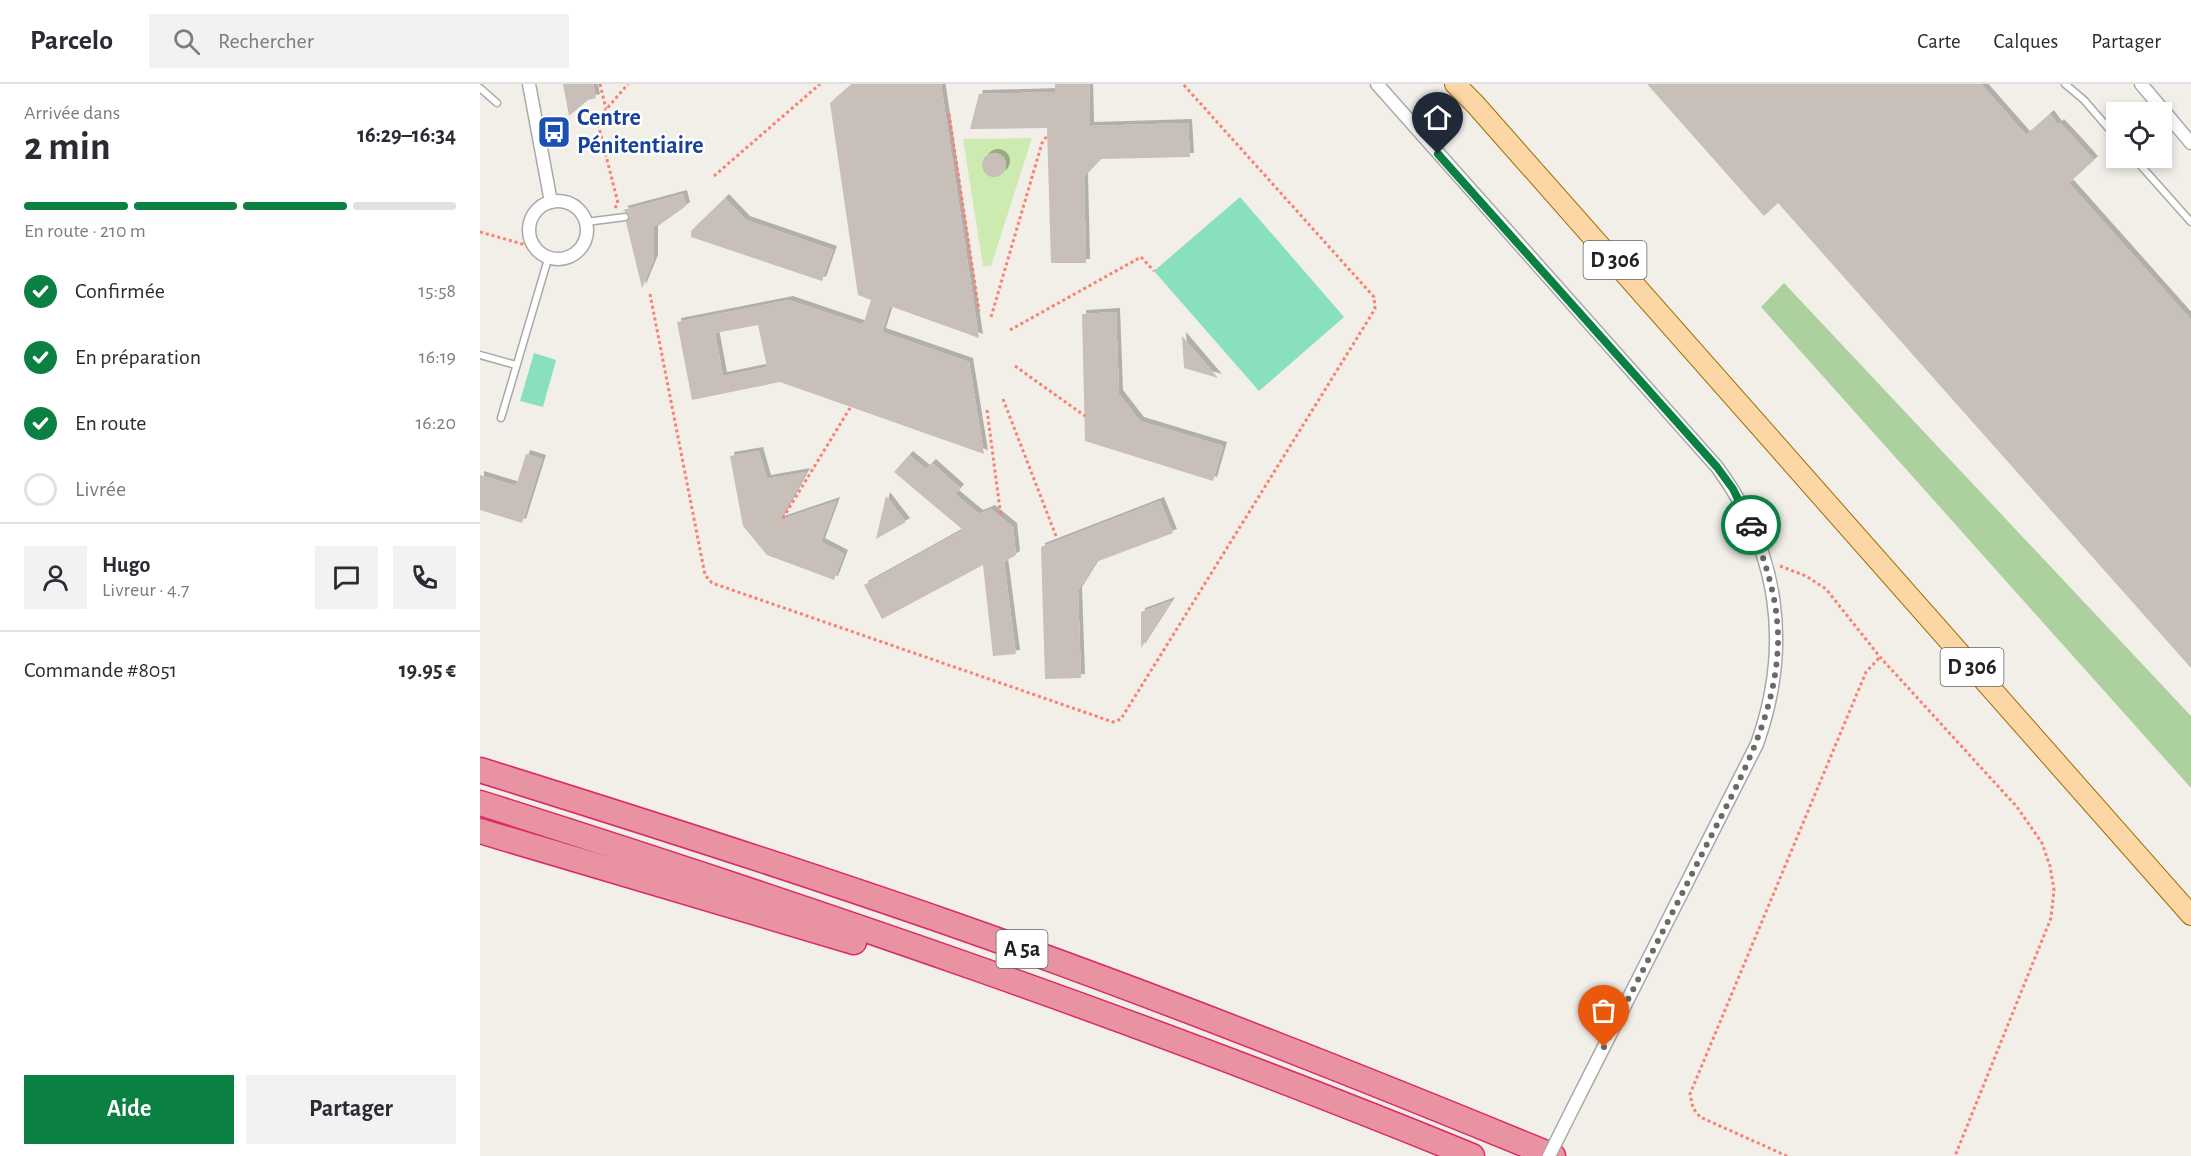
<!DOCTYPE html>
<html lang="fr">
<meta charset="utf-8">
<style>
body{margin:0;font-family:"Alegreya Sans",sans-serif;background:#f2f2f3;color:#2b2b33;height:100vh;display:flex;flex-direction:column;font-size:22px;white-space:nowrap}
*{box-sizing:border-box;margin:0}
p{font-size:20px;color:#7c7c81}
.icon{flex:none;width:33px;height:33px;fill:none;stroke:currentColor;stroke-width:2;stroke-linecap:round;stroke-linejoin:round}
.map{position:relative;flex:1;overflow:hidden}
.drawer{display:flex;flex-direction:column;background:#fff;width:480px}
.drawer>*{flex:none}
.buttons{position:absolute;left:1626px;top:18px;display:grid;gap:12px}
.buttons a{display:grid;place-items:center;width:66px;height:66px;border-radius:0px;background:#fff;box-shadow:0 3px 9px #0003;font-size:30px}
.pin{position:absolute;display:grid;place-items:center;width:51px;height:51px;color:#fff;margin:-62px -26px;border-radius:50% 50% 50% 0;rotate:-45deg;box-shadow:0 0 6px #0007}
.pin .icon{rotate:45deg}
.courier{position:absolute;display:grid;place-items:center;width:60px;height:60px;margin:-30px;border:4px solid #0b8043;border-radius:50%;background:#fff;color:#222;box-shadow:0 2px 8px #0007}
.headline em{font-style:normal;font-weight:700}
.headline div{display:flex;flex-direction:column-reverse}
.headline{display:flex;align-items:center;justify-content:space-between;height:102px;padding:0 24px}
h1{font-size:39px;font-weight:700;line-height:45px}
.bar{display:grid;grid-template-columns:repeat(4,1fr);gap:9px 6px;align-content:center;height:72px;padding:0 24px}
.bar i{height:8px;border-radius:4px;background:#e1e1e2}
.bar .current{background:#0b8043}
.bar p{grid-column:span 4}
.line{display:flex;align-items:center;gap:15px;padding:0 24px;border-top:2px solid #e1e1e2}
.line div{flex:1}
.round{display:grid;place-items:center;flex:none;width:63px;height:63px;border-radius:0px;background:#f2f2f3}
ol{padding:0 24px;list-style:none}
li{display:flex;align-items:center;gap:18px;height:66px}
li p{margin-inline-start:auto}
li .icon{padding:6px;border-radius:50%;background:#0b8043;color:#fff;stroke-width:4}
li:last-child{color:#7c7c81}
li i{width:33px;height:33px;border:3px solid #e1e1e2;border-radius:50%}
.cta{display:flex;gap:12px;margin-top:auto;padding:12px 24px}
.cta a{flex:1;height:69px;border-radius:0px;background:#0b8043;color:#fff;font-size:24px;font-weight:700;line-height:69px;text-align:center}
.cta a+a{background:#f2f2f3;color:#2b2b33}
header{display:flex;align-items:center;gap:36px;box-sizing:border-box;height:84px;padding:0 30px;background:#fff;border-bottom:2px solid #e1e1e2}
header strong{font-size:28px}
nav{display:flex;gap:33px;margin-inline-start:auto;font-size:21px}
.search{width:420px;height:54px;background:#f2f2f3;display:flex;align-items:center;gap:15px;box-sizing:border-box;padding:0 21px;border-radius:0px;color:#7c7c81;font-size:22px}
main{display:flex;flex:1;min-height:0}
.map>svg:first-child{display:block}
.grass{fill:#cdebb0}
.forest{fill:#add19e}
.pitch{fill:#88e0be}
.building{fill:#c7bfb8;fill-rule:evenodd;filter:url(#shadow)}
.lines{fill:none;stroke-linecap:round;stroke-linejoin:round}
.lane-casing{stroke:#a9a9a9;stroke-width:9}
.street-casing{stroke:#a9a9a9;stroke-width:15}
.primary-casing{stroke:#a06b00;stroke-width:22}
.highway-casing{stroke:#dc2a67;stroke-width:27}
.path{stroke:#fa8072;stroke-width:3;stroke-dasharray:3 3;stroke-linecap:butt}
.lane{stroke:#fff;stroke-width:6}
.street{stroke:#fff;stroke-width:12}
.primary{stroke:#fcd6a4;stroke-width:20}
.highway{stroke:#e892a2;stroke-width:24}
.street-bridge-casing{stroke:#a9a9a9;stroke-width:15;stroke-linecap:butt}
.street-bridge{stroke:#fff;stroke-width:12}
.done{stroke:#6b6a68;stroke-width:6;stroke-dasharray:0 10.8}
.route{stroke:#0b8043;stroke-width:8}
.labels{text-anchor:middle;dominant-baseline:central;stroke-width:5;stroke-linejoin:round;paint-order:stroke}
.shield{fill:#fff;stroke:#646464;stroke-width:1.5}
.shield-label{font-size:22px;font-weight:bold;fill:#222}
.transit-label{font-size:24px;font-weight:bold;fill:#164399;stroke:#fff;text-anchor:start}
</style>
<header>
<strong>Parcelo</strong>
<div class="search"><svg class="icon" aria-label="search" viewBox="0 0 24 24"><circle cx="10" cy="10" r="6"/><path d="M15 15l6 6"/></svg>Rechercher</div>
<nav><a>Carte</a><a>Calques</a><a>Partager</a></nav>
</header>
<main>
<section class="drawer">
<div class="headline"><div><h1>2 min</h1><p>Arrivée dans</p></div><em>16:29–16:34</em></div>
<div class="bar"><i class="current"></i><i class="current"></i><i class="current"></i><i></i><p>En route · 210 m</p></div>
<ol>
<li><svg class="icon" aria-label="check" viewBox="0 0 24 24"><path d="M5 12l5 5 9-10"/></svg>Confirmée<p>15:58</p></li>
<li><svg class="icon" aria-label="check" viewBox="0 0 24 24"><path d="M5 12l5 5 9-10"/></svg>En préparation<p>16:19</p></li>
<li><svg class="icon" aria-label="check" viewBox="0 0 24 24"><path d="M5 12l5 5 9-10"/></svg>En route<p>16:20</p></li>
<li><i></i>Livrée</li>
</ol>
<div class="line" style="height:108px"><a class="round"><svg class="icon" aria-label="person" viewBox="0 0 24 24"><circle cx="12" cy="8" r="4"/><path d="M4 21q1-7 8-7t8 7"/></svg></a><div><b>Hugo</b><p>Livreur · 4.7</p></div><a class="round"><svg class="icon" aria-label="chat" viewBox="0 0 24 24"><path d="M4 5h16v11H9l-5 4z"/></svg></a><a class="round"><svg class="icon" aria-label="phone" viewBox="0 0 24 24"><path d="M5 4h4l2 5-3 2q2 4 5 5l2-3 5 2v4C11 20 4 13 5 4z"/></svg></a></div>
<div class="line" style="height:78px"><div>Commande #8051</div><b>19.95 €</b></div>
<div class="cta"><a>Aide</a><a>Partager</a></div>
</section>
<div class="map">
<svg width="1711" height="1072" viewBox="0 0 1711 1072">
<defs>
<filter id="shadow"><feDropShadow dx="4" dy="-4" stdDeviation="0" flood-color="#0004"/></filter>
</defs>
<rect width="100%" height="100%" fill="#f2efe9"/>
<!-- grass -->
<path class="grass" d="M552,54L511,182H503L483,55Z"/>
<!-- forest -->
<path class="forest" d="M1304,199L1711,632V704L1281,223Z"/>
<!-- pitch -->
<g class="pitch">
<path d="M760,113L864,233L779,307L674,187Z"/>
<path d="M54,269L76,276L63,323L40,317Z"/>
</g>
<!-- building -->
<g class="building">
<path d="M83,0H113L116,14L108,16L89,32Z"/>
<path d="M372,0H461L499,254L410,222L402,248L489,278L504,370L300,298L212,316L197,238L309,216L383,241L391,216L378,211L350,19ZM278,241L287,283L243,292L235,249Z"/>
<path d="M575,0H609L610,42L708,39L710,73L621,75L604,93L606,179H571L567,44L490,45L499,10L575,8Z"/>
<path d="M1167,0H1501L1546,51L1570,30L1578,41L1580,39L1596,56L1614,76L1589,99L1711,236V584L1298,119L1284,132Z"/>
<circle cx="514" cy="81" r="12"/>
<path d="M203,110L206,122L178,142L174,141V175L162,204L146,138L150,132L143,126Z"/>
<path d="M245,114L266,136L353,166L342,197L211,153V147Z"/>
<path d="M636,228L639,310L660,337L743,362L733,397L605,357L602,230Z"/>
<path d="M702,252L738,294L704,284Z"/>
<path d="M279,367L287,395L326,388L300,436L356,417L341,458L364,470L354,496L287,471L263,442L250,372Z"/>
<path d="M46,370L62,375L42,439L0,426V391L36,402Z"/>
<path d="M429,371L446,385L452,379L480,404L475,410L499,430L511,425L533,443L536,471L524,478L536,570L513,572L503,481L402,535L384,501L483,446L414,388Z"/>
<path d="M406,412L426,438L396,455Z"/>
<path d="M680,417L693,449L616,478L598,507L601,594L565,595L561,463Z"/>
<path d="M691,517L661,564V528Z"/>
</g>
<g class="lines">
<!-- lane casing -->
<g class="lane-casing">
<g id="lane">
<path d="M1585,0L1604,16L1636,53"/>
<path d="M0,4L17,19"/>
<path d="M1654,74L1711,138"/>
<path d="M106,138L145,133"/>
<path d="M0,271L36,281"/>
<path d="M21,334L68,175"/>
</g>
</g>
<!-- street casing -->
<g class="street-casing">
<g id="street">
<path d="M49,0L71,118"/>
<path d="M897,0L1237,383C1299,467 1312,562 1277,660L1092,1026"/>
<path d="M1661,0L1711,59"/>
<circle cx="78" cy="146" r="29"/>
</g>
</g>
<!-- primary casing -->
<g class="primary-casing">
<path id="primary" d="M975,0L995,20L1711,831"/>
</g>
<!-- highway casing -->
<g class="highway-casing">
<g id="highway">
<path d="M0,686C157,735 314,785 469,839C673,910 874,990 1073,1072"/>
<path d="M0,719C335,825 667,939 992,1072"/>
<path d="M0,747L374,858"/>
</g>
</g>
<!-- path -->
<g class="path">
<path d="M120,0L126,25"/>
<path d="M469,30L499,227"/>
<path d="M234,92L340,0"/>
<path d="M135,124L138,119L117,36L148,0"/>
<path d="M0,148L53,163"/>
<path d="M170,210L225,491L232,499L633,638L641,635L895,225L894,213L703,0"/>
<path d="M511,233L562,59L567,52"/>
<path d="M530,246L661,173L674,187"/>
<path d="M535,282L605,332"/>
<path d="M523,315L576,452"/>
<path d="M507,326L521,433"/>
<path d="M303,434L370,324"/>
<path d="M1300,482L1326,492L1346,505L1400,573L1537,723L1562,759L1570,782L1574,806L1571,834L1475,1072"/>
<path d="M1307,1072L1220,1033L1213,1024L1210,1010L1386,588L1400,573"/>
</g>
<!-- lane -->
<use href="#lane" class="lane"/>
<!-- street -->
<use href="#street" class="street"/>
<!-- primary -->
<use href="#primary" class="primary"/>
<!-- highway -->
<use href="#highway" class="highway"/>
<!-- street-bridge casing -->
<g class="street-bridge-casing">
<path id="street-bridge" d="M1069,1072L1092,1026"/>
</g>
<!-- street-bridge -->
<use href="#street-bridge" class="street-bridge"/>
</g>
<g class="lines">
<!-- done -->
<path class="done" d="M1124,963C1156,899 1189,836 1221,772C1255,704 1295,639 1298,560C1299,519 1286,479 1271,441"/>
<!-- route -->
<path class="route" d="M958,70L1237,383L1253,405L1271,441"/>
</g>
<!-- icons -->
<defs>
<g id="bus-square" transform="scale(1.725)"><rect x="-9" y="-9" width="18" height="18" rx="4" fill="#1a4fb4" stroke="#fff"/><path d="M-5-6H5V4H4V6H2V4H-2V6H-4V4H-5ZM-3.5-4V0h7V-4ZM-3.5 1.2v1.5H-2V1.2ZM2 1.2v1.5H3.5V1.2Z" fill="#fff"/></g>
</defs>
<g fill-rule="evenodd">
<use href="#bus-square" x="74" y="48"/>
</g>
<g class="labels">
<!-- shield labels -->
<g class="shield">
<rect x="1103.5" y="157" width="63" height="38" rx="4.5"/>
<rect x="1460.5" y="564" width="63" height="38" rx="4.5"/>
<rect x="516.5" y="846" width="51" height="38" rx="4.5"/>
</g>
<g class="shield-label">
<text x="1135" y="176">D 306</text>
<text x="1492" y="583">D 306</text>
<text x="542" y="865">A 5a</text>
</g>
<!-- transit labels -->
<g class="transit-label">
<text x="97" y="34">Centre<tspan x="97" dy="28">Pénitentiaire</tspan></text>
</g>
</g>
</svg>
<div class="buttons">
<a><svg class="icon" aria-label="locate" viewBox="0 0 24 24"><circle cx="12" cy="12" r="6"/><path d="M12 2v4M12 18v4M2 12h4M18 12h4"/></svg></a>
</div>
<div class="pin" style="left:1124px;top:963px;background:#ea580c"><svg class="icon" aria-label="bag" viewBox="0 0 24 24"><path d="M5 8h14l-1 12H6zM9 8a3 3 0 0 1 6 0"/></svg></div>
<div class="pin" style="left:958px;top:70px;background:#1f2937"><svg class="icon" aria-label="home" viewBox="0 0 24 24"><path d="M3 11l9-7 9 7M6 9v11h12V9"/></svg></div>
<div class="courier" style="left:1271px;top:441px"><svg class="icon" aria-label="car" viewBox="0 0 24 24"><path d="M5 17H2v-5l4-1 3-4h7l3 4 3 1v5h-3M9 17h6M6 11h13"/><circle cx="7" cy="17" r="2"/><circle cx="17" cy="17" r="2"/></svg></div>
</div>
</main>
